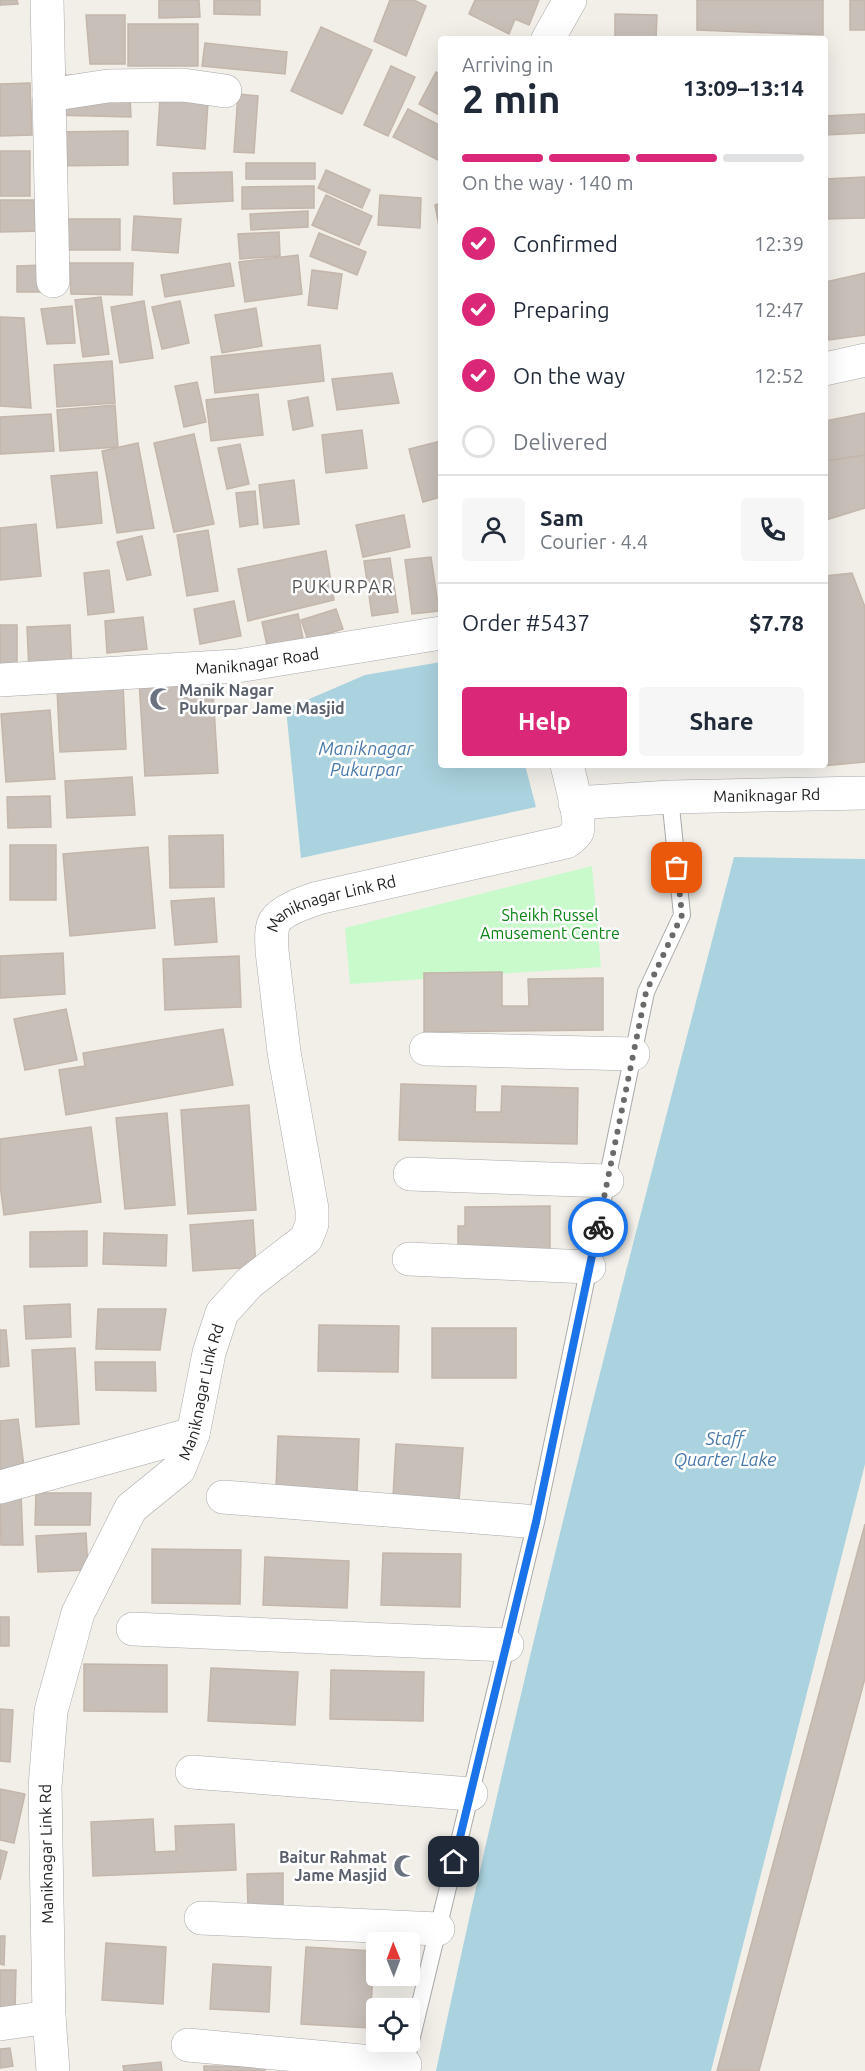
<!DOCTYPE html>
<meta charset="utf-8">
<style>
body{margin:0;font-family:Ubuntu,sans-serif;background:#f6f6f7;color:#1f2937;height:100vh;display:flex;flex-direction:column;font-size:22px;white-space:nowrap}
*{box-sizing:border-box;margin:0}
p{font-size:20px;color:#747a83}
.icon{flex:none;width:33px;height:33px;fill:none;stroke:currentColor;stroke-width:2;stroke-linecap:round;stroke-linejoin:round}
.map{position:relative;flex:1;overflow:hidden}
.sheet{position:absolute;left:438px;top:36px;width:390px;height:732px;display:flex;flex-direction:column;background:#fff;border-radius:6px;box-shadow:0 6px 24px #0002}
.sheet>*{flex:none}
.needle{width:39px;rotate:359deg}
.controls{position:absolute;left:366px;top:1932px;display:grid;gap:12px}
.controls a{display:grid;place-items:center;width:54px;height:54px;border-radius:6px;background:#fff;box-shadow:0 6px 24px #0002;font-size:30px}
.pin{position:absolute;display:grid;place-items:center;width:51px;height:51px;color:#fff;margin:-26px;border-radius:12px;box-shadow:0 3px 9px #0006}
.courier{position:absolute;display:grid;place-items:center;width:60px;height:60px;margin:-30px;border:4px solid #1a73e8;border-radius:50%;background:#fff;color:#222;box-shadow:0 2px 8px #0007}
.overview em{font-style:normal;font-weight:700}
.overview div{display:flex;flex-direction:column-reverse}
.overview{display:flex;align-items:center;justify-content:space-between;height:102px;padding:0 24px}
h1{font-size:39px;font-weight:700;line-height:45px}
.bar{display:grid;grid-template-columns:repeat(4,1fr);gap:9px 6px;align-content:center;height:72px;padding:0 24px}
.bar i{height:8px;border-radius:4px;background:#e0e1e3}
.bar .selected{background:#db2777}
.bar p{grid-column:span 4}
.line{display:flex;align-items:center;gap:15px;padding:0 24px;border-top:2px solid #e0e1e3}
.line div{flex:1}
.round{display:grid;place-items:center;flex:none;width:63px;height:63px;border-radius:6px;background:#f6f6f7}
ol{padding:0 24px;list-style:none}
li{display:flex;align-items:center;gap:18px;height:66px}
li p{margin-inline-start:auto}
li .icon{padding:6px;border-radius:50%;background:#db2777;color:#fff;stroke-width:4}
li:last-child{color:#747a83}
li i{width:33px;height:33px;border:3px solid #e0e1e3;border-radius:50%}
.action{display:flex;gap:12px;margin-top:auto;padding:12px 24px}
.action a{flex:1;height:69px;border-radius:6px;background:#db2777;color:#fff;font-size:24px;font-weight:700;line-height:69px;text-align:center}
.action a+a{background:#f6f6f7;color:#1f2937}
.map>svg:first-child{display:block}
.park{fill:#c8facc}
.water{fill:#aad3df}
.building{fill:#c7bfb8;stroke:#c4b6ab;stroke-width:1.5}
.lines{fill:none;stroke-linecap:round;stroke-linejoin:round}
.lane-casing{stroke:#a9a9a9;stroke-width:18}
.street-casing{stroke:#a9a9a9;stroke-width:34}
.lane{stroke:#fff;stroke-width:16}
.street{stroke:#fff;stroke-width:33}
.done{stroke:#6b6a68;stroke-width:6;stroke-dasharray:0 10.8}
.route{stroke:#1a73e8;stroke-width:8}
.labels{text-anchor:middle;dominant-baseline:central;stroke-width:5;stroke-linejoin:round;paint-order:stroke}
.street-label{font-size:16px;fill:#222;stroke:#fff}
.worship-label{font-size:16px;font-weight:bold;fill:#5b616d;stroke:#fff;text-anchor:start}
.park-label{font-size:16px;fill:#0c8416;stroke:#fff}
.neighbourhood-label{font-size:18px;letter-spacing:1.5px;fill:#555;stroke:#fff}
.water-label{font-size:18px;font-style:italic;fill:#4a7aab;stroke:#fff}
</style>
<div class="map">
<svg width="865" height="2071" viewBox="0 0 865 2071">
<rect width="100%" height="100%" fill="#f2efe9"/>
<!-- park -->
<path class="park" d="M592,866L601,967L350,984L345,928Z"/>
<!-- water -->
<g class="water">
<path d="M441,662V765H525L536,807L301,858L286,709L365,675Z"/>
<path d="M734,857L865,859V1464L711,2071H436C522,1664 628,1260 734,857Z"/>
</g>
<!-- building -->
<g class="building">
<path d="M0,0H17L18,4L0,5Z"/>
<path d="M159,0H199L200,17L159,18Z"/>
<path d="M214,0H260V15L214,14Z"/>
<path d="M390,0H414L426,6L406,56L374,41Z"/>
<path d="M475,0H539L529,25L515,19L509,34L469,14Z"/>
<path d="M697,0H823V35L697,30Z"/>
<rect x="850" y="0" width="15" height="30"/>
<path d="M615,14L657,15L656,39H615Z"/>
<path d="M86,15H125V64H90Z"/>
<rect x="128" y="24" width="70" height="42"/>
<path d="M321,27L372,50L342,114L291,91Z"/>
<path d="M205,43L287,52L285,74L202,66Z"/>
<path d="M391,66L415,77L388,136L364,125Z"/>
<path d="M436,72L441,75V116L419,104Z"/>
<path d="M52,75L129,76L131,117L51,115Z"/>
<path d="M161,82L209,86L205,149L157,145Z"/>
<path d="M30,83L32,135L0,136V84Z"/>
<path d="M238,94L258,96L254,153L234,152Z"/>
<path d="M408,109L441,126L440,161L393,137Z"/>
<path d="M865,114V133L825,135V116Z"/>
<path d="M128,131V165L52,166V132Z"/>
<rect x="0" y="151" width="30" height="45"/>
<rect x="246" y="163" width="69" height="16"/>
<path d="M326,170L370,190L362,208L318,188Z"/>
<path d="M232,172L233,201L174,204L173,173Z"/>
<path d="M865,177V218L825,219V179Z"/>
<path d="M314,186V208L242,209V187Z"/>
<path d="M326,195L372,216L359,245L312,225Z"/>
<path d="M380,195L421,198L420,228L378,225Z"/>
<path d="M0,200H42L43,231L0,232Z"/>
<path d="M441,203V237L435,205Z"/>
<path d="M308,211V227L251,230L250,214Z"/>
<path d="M134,216L181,219L178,253L132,250Z"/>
<path d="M56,219H120V250H58Z"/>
<path d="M279,232L280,256L240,259L238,234Z"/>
<path d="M319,233L366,252L357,275L310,256Z"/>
<path d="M298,255L302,294L245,302L239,262Z"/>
<path d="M69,263H133L132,295L71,294Z"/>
<path d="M230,263L234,286L165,297L161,275Z"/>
<path d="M44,265V292H17V266Z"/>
<path d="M312,270L342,274L337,309L308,305Z"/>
<path d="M865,273V335L829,340L825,325V282Z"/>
<path d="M101,297L109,354L83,357L75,300Z"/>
<path d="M144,301L153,358L120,363L111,307Z"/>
<path d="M180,301L189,343L162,349L152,307Z"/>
<path d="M72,306L75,343L47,344L41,309Z"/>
<path d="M256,308L262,346L222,353L215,315Z"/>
<path d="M0,317L24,318L31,408L0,406Z"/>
<path d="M320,345L324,381L215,393L211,357Z"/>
<path d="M112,361L115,403L57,407L54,365Z"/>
<path d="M392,373L399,403L337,410L332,379Z"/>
<path d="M197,382L206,422L184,427L175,386Z"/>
<path d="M258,394L263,435L211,441L206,400Z"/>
<path d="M308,397L313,426L293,430L288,401Z"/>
<path d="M115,405L118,447L60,451L57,410Z"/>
<path d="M865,413V455L825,466V421Z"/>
<path d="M51,414L54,451L0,454V417Z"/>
<path d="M362,430L367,468L326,473L322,435Z"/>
<path d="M194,434L214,524L174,532L154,443Z"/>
<path d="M441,441V497L423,502L409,449Z"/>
<path d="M138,443L154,528L117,533L102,451Z"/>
<path d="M240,444L249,484L227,489L218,448Z"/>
<path d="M865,455V508L826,520L825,461Z"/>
<path d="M97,472L102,523L57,528L51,476Z"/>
<path d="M294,480L299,524L264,528L259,485Z"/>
<path d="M255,491L258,524L240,527L236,493Z"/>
<path d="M404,515L410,547L363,557L356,525Z"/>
<path d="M36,524L41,576L0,580V528Z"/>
<path d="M208,530L218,591L187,596L177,535Z"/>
<path d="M142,536L151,575L127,580L117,542Z"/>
<path d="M326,551L334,600L248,621L238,569Z"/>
<path d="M431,557L439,611L412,614L405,560Z"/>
<path d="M390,558L398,612L372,616L364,561Z"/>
<path d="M109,570L114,612L88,615L84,573Z"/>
<path d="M852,573L865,607V762L812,767V765H825V576Z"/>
<path d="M234,601L241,636L200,644L194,609Z"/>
<path d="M336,609L343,629L308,640L301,620Z"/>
<path d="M298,614L304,643L268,650L262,622Z"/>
<path d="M143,617L147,649L107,653L105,621Z"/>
<rect x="0" y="625" width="17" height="48"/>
<path d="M70,625L72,670L29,672L27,627Z"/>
<path d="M212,676L218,773L145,776L139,681Z"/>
<path d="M123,684L126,749L60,752L57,688Z"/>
<path d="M50,710L55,779L6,782L1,714Z"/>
<path d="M132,777L135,815L67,818L65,781Z"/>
<path d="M50,796L51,827L8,828L7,797Z"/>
<path d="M223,835L224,887L170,888L169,836Z"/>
<rect x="10" y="845" width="46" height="55"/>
<path d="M148,847L155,928L70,936L63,854Z"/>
<path d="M214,898L217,942L175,945L171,901Z"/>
<path d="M63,953L65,994L0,998V956Z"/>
<path d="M239,956L241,1007L165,1010L163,959Z"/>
<path d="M502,972V1006H529L528,979L603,978V1030L424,1032V973Z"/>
<path d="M66,1009L77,1060L25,1070L14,1019Z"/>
<path d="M223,1029L233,1085L66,1115L59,1070L85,1066L83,1053Z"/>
<path d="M401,1084L476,1086L475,1112H501L502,1086L578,1088L577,1144L399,1140Z"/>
<path d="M249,1105L256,1210L188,1214L181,1110Z"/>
<path d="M167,1113L175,1205L125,1209L116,1118Z"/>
<path d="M91,1127L101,1202L4,1215L0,1185V1139Z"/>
<path d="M550,1206V1254L458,1255V1226H465V1207Z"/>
<path d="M253,1220L256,1267L193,1271L190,1225Z"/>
<path d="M87,1231V1266L30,1267V1232Z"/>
<path d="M104,1233L167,1235L166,1266L103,1264Z"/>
<path d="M70,1304L71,1337L26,1339L24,1306Z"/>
<path d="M98,1309H166L160,1350L96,1349Z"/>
<path d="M319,1325L399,1326L398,1372L318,1371Z"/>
<rect x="432" y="1328" width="84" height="50"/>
<path d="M0,1330H6L9,1366L0,1367Z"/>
<path d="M75,1348L79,1424L36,1427L32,1350Z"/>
<path d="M95,1362H155L156,1391L96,1390Z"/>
<path d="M18,1419L24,1467L0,1470V1421Z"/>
<path d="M278,1436L359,1439L357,1492L276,1488Z"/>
<path d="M396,1444L463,1448L459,1501L393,1497Z"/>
<path d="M36,1493H91L90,1525H35Z"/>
<path d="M21,1494L23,1545H1L0,1495Z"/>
<path d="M865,1524V1678L759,2071H717Z"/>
<path d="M86,1533L88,1570L38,1572L36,1536Z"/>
<path d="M152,1549L241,1550L240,1604L152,1603Z"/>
<path d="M383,1553L461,1554L460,1607L381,1605Z"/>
<path d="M265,1557L349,1561L347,1608L263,1605Z"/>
<rect x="0" y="1617" width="9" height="29"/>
<path d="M84,1664L167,1665V1712L84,1711Z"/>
<path d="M211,1668L298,1672L295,1725L208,1721Z"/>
<path d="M331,1670L424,1672L423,1721L330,1719Z"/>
<path d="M0,1709L13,1710L10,1762L0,1761Z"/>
<path d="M0,1789L25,1794L14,1843L0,1840Z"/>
<path d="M153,1819L155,1852L176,1851L175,1826L234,1824L236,1870L93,1876L91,1822Z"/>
<path d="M0,1850L7,1852L0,1880Z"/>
<path d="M283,1873V1908H248L247,1874Z"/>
<path d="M0,1936H5L4,1965L0,1964Z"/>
<path d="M106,1943L166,1947L163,2004L102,2000Z"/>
<path d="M306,1947L374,1951L370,2028L301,2024Z"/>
<path d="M213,1964L271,1967L269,2012L210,2009Z"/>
<path d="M0,1970H16L15,2011H0Z"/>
<path d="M10,2048L13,2066L0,2068V2049Z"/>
<path d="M161,2062L162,2071H124L123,2066Z"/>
<path d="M204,2066L265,2067V2071H204Z"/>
</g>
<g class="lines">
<!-- lane casing -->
<g class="lane-casing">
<path id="lane" d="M404,2070L536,1522L646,992L682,915L670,797"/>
</g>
<!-- street casing -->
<g class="street-casing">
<g id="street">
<path d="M47,0L53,281"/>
<path d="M548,39L570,0"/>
<path d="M49,95L108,86L183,85L225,91"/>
<path d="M825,369L865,360"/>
<path id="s1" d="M0,680L237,666L441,633"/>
<path id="s2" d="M575,803L670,797L865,793"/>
<path d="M426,1049L633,1054"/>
<path d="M410,1174L607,1181"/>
<path d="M409,1259L589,1267"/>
<path d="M0,1487L193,1434"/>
<path d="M223,1497L525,1521"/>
<path d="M133,1629L507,1645"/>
<path d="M192,1772L471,1794"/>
<path d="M201,1918L438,1929"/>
<path d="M0,2024L49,2017"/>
<path d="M188,2045L405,2065"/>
<path id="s3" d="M53,2071L49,2017L45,1787L51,1711L78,1613L131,1508L179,1469L193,1434L209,1353L222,1313L249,1283L306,1239L312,1224V1209L284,1052L272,951C272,941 270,930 275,921C282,910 306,902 318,898L566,842C570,839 574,837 577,832C582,821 570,778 567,765"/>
</g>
</g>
<!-- lane -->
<use href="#lane" class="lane"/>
<!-- street -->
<use href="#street" class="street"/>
</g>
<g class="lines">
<!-- done -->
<path class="done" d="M598,1227L646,992L682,915L677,868"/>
<!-- route -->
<path class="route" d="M454,1862L536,1522L598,1227"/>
</g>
<!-- icons -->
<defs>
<g id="mosque-bare" transform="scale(1.8)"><path d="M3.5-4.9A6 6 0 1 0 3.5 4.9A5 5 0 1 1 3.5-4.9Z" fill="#6b7280" stroke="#fff" stroke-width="2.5" paint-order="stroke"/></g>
</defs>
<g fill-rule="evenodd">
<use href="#mosque-bare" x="161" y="699"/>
<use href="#mosque-bare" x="405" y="1866"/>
</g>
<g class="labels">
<!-- street labels -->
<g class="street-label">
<text stroke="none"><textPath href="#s1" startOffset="258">Maniknagar Road</textPath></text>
<text stroke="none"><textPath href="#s2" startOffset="192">Maniknagar Rd</textPath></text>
<text stroke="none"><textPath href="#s3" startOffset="1298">Maniknagar Link Rd</textPath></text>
<text stroke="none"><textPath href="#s3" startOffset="722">Maniknagar Link Rd</textPath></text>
<text transform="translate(46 1854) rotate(-91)">Maniknagar Link Rd</text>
</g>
<!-- worship labels -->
<g class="worship-label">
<text x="179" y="690">Manik Nagar<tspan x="179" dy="18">Pukurpar Jame Masjid</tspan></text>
<text x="387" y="1857" text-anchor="end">Baitur Rahmat<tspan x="387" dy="18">Jame Masjid</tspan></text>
</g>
<!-- park labels -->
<g class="park-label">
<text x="550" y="915">Sheikh Russel<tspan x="550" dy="18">Amusement Centre</tspan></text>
</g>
<!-- neighbourhood labels -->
<g class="neighbourhood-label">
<text x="343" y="586">PUKURPAR</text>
</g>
<!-- water labels -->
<g class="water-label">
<text x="366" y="748">Maniknagar<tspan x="366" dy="21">Pukurpar</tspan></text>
<text x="725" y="1438">Staff<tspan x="725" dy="21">Quarter Lake</tspan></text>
</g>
</g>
</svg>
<div class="controls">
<a><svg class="needle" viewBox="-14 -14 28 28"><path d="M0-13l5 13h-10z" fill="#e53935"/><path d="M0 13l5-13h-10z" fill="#747a83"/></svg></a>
<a><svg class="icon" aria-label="locate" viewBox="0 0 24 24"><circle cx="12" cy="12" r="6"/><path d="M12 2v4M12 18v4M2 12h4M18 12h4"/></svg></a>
</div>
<div class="pin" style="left:677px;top:868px;background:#ea580c"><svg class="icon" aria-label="bag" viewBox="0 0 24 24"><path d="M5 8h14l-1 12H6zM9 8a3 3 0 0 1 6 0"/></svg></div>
<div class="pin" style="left:454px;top:1862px;background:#1f2937"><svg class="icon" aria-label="home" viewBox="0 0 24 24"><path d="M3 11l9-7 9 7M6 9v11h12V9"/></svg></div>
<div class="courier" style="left:598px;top:1227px"><svg class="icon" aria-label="bike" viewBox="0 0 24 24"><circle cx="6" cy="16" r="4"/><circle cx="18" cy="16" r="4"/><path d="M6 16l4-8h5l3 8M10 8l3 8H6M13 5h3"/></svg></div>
<section class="sheet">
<div class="overview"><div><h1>2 min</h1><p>Arriving in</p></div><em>13:09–13:14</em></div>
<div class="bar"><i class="selected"></i><i class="selected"></i><i class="selected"></i><i></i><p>On the way · 140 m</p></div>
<ol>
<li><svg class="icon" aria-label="check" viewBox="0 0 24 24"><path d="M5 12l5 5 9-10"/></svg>Confirmed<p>12:39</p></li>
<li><svg class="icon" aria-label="check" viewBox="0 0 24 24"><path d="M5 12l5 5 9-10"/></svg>Preparing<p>12:47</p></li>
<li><svg class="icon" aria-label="check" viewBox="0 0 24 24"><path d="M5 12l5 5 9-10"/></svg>On the way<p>12:52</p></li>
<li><i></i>Delivered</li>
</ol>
<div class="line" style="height:108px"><a class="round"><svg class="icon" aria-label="person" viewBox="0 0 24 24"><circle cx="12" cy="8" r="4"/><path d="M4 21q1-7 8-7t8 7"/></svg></a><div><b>Sam</b><p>Courier · 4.4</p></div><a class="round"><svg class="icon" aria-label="phone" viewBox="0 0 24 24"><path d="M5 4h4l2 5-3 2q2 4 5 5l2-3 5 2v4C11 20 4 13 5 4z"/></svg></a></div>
<div class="line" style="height:78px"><div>Order #5437</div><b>$7.78</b></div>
<div class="action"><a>Help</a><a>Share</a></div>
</section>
</div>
